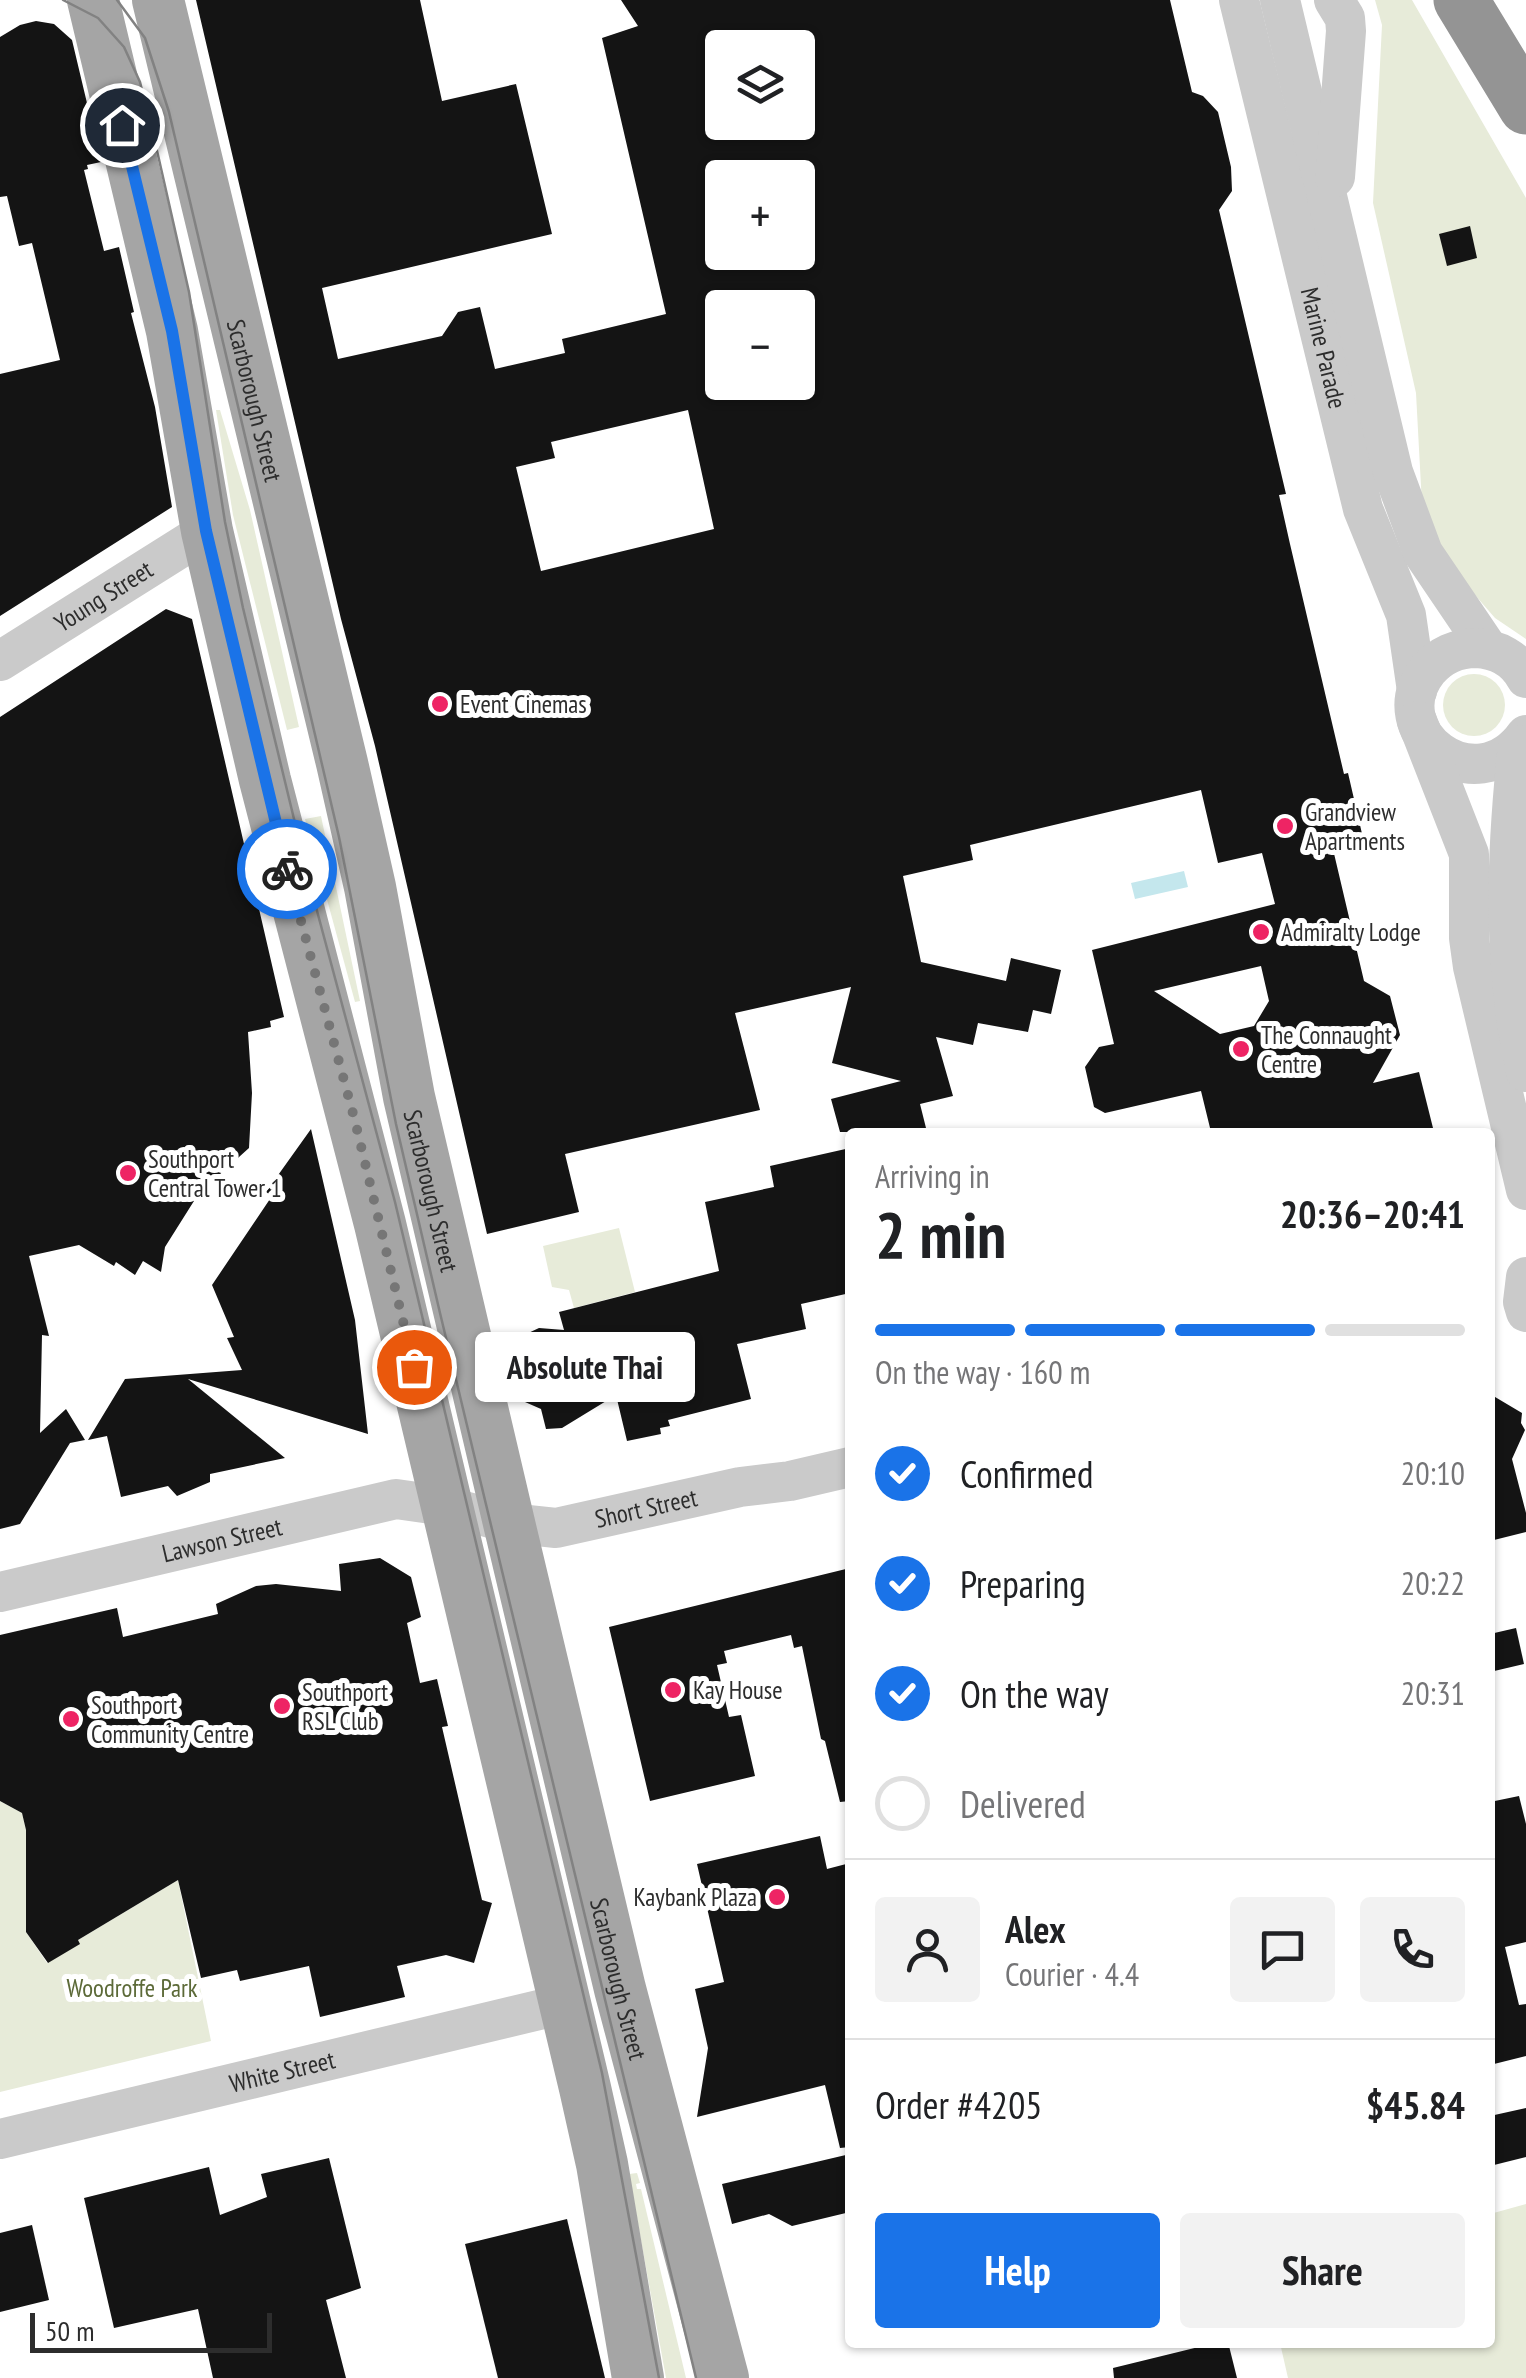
<!DOCTYPE html>
<meta charset="utf-8">
<style>
body{margin:0;font-family:"PT Sans Narrow",sans-serif;background:#f2f2f2;color:#202124;height:100vh;display:flex;flex-direction:column;font-size:38px;white-space:nowrap}
*{box-sizing:border-box;margin:0}
p{font-size:32px;color:#757577}
.icon{flex:none;width:55px;height:55px;fill:none;stroke:currentColor;stroke-width:2;stroke-linecap:round;stroke-linejoin:round}
.map{position:relative;flex:1;overflow:hidden}
.drawer{position:absolute;left:845px;top:1128px;width:650px;height:1220px;display:flex;flex-direction:column;background:#fff;border-radius:10px;box-shadow:0 2px 8px #0004}
.drawer>*{flex:none}
.fabs{position:absolute;left:705px;top:30px;display:grid;gap:20px}
.fabs a{display:grid;place-items:center;width:110px;height:110px;border-radius:10px;background:#fff;box-shadow:0 2px 8px #0004;font-size:50px}
.scale{position:absolute;left:30px;bottom:25px;width:242px;box-sizing:border-box;padding-left:10px;border:5px solid #2d2d2d;border-top:0;font-size:28px;line-height:35px;white-space:nowrap;color:#2d2d2d;-webkit-text-stroke:8px #fff;paint-order:stroke}
.pin{position:absolute;display:grid;place-items:center;width:85px;height:85px;color:#fff;margin:-42px;border:5px solid #fff;border-radius:50%;box-shadow:0 2px 10px #0007}
.courier{position:absolute;display:grid;place-items:center;width:100px;height:100px;margin:-50px;border:8px solid #1a73e8;border-radius:50%;background:#fff;color:#222;box-shadow:0 2px 12px #0007}
.bubble{position:absolute;height:70px;border-radius:10px;background:#fff;box-shadow:0 2px 8px #0004;font-size:32px;font-weight:700;line-height:70px;text-align:center}
.headline em{font-style:normal;font-weight:700}
.headline div{display:flex;flex-direction:column-reverse}
.headline{display:flex;align-items:center;justify-content:space-between;height:170px;padding:0 30px}
h1{font-size:65px;font-weight:700;line-height:75px}
.bar{display:grid;grid-template-columns:repeat(4,1fr);gap:15px 10px;align-content:center;height:120px;padding:0 30px}
.bar i{height:12px;border-radius:8px;background:#e0e0e0}
.bar .selected{background:#1a73e8}
.bar p{grid-column:span 4}
.line{display:flex;align-items:center;gap:25px;padding:0 30px;border-top:2px solid #e0e0e0}
.line div{flex:1}
.round{display:grid;place-items:center;flex:none;width:105px;height:105px;border-radius:10px;background:#f2f2f2}
ol{padding:0 30px;list-style:none}
li{display:flex;align-items:center;gap:30px;height:110px}
li p{margin-inline-start:auto}
li .icon{padding:10px;border-radius:50%;background:#1a73e8;color:#fff;stroke-width:4}
li:last-child{color:#757577}
li i{width:55px;height:55px;border:5px solid #e0e0e0;border-radius:50%}
.button{display:flex;gap:20px;margin-top:auto;padding:20px 30px}
.button a{flex:1;height:115px;border-radius:10px;background:#1a73e8;color:#fff;font-size:40px;font-weight:700;line-height:115px;text-align:center}
.button a+a{background:#f2f2f2;color:#202124}
.map>svg:first-child{display:block}
.green{fill:#e7ebd9}
.water{fill:#c4e7ed}
.building{fill:#141414;fill-rule:evenodd}
.lines{fill:none;stroke-linecap:round;stroke-linejoin:round}
.minor{stroke:#cacaca;stroke-width:40}
.major{stroke:#a5a5a5;stroke-width:52}
.highway{stroke:#949494;stroke-width:55}
.tram{stroke:#828282;stroke-width:2.5}
.done{stroke:#767676;stroke-width:10;stroke-dasharray:0 18}
.route{stroke:#1a73e8;stroke-width:12}
.poi-dot{fill:#ee2464;stroke:#fff;stroke-width:4}
.labels{text-anchor:middle;dominant-baseline:central;stroke-width:10;stroke-linejoin:round;paint-order:stroke}
.street-label{font-size:25px;fill:#2d2d2d;stroke:#fff}
.poi-label{font-size:25px;fill:#2d2d2d;stroke:#fff;text-anchor:start}
.park-label{font-size:25px;fill:#5c6a38;stroke:#fff}
</style>
<div class="map">
<svg width="1526" height="2378" viewBox="0 0 1526 2378">
<rect width="100%" height="100%" fill="#fff"/>
<!-- green -->
<g class="green">
<path d="M1375,0H1412L1526,198V639L1495,618L1449,565L1422,505L1416,393L1373,203L1382,25Z"/>
<path d="M216,410H220L250,510L299,727L287,730L233,515Z"/>
<circle cx="1474" cy="705" r="31"/>
<path d="M321,816L360,1001L355,1002L305,819Z"/>
<path d="M619,1228L635,1292L574,1308L569,1290L552,1287L543,1246Z"/>
<path d="M0,1801L22,1813L26,1830V1932L47,1963L79,1944L78,1940L178,1880L211,2041L0,2092Z"/>
<path d="M637,2173L640,2183L636,2184L637,2189H641L686,2378H666L629,2174Z"/>
<path d="M1526,2204V2378H1288L1280,2343L1490,2342V2214Z"/>
</g>
<!-- water -->
<path class="water" d="M1184,871L1188,887L1135,899L1131,883Z"/>
<!-- building -->
<g class="building">
<path d="M196,0H420L442,101L516,84L552,234L322,288L338,359L442,336L458,312L480,307L495,369L565,353L562,339L666,314L602,38L638,26L621,0H1170L1192,92L1203,96L1218,112L1231,167L1232,191L1219,210L1286,494L1279,495L1290,544L1344,774L1348,773L1363,838L1332,845L1364,981L1390,996L1400,1035L1373,1083L1419,1072L1434,1132H1211L1201,1091L1105,1113L1094,1107L1085,1067L1099,1047L1114,1044L1092,950L1275,904L1262,853L1218,863L1201,790L970,845L973,860L903,876L921,962L1006,981L1011,958L1061,970L1051,1014L1033,1010L1028,1032L978,1023L973,1045L936,1037L953,1096L920,1104L927,1132H840L831,1099L901,1081L832,1063L851,987L735,1013L760,1110L565,1154L579,1212L487,1234L375,746L341,619ZM722,48H798V122H722ZM722,178H798V252H722ZM722,308H798V382H722ZM688,410L714,529L541,571L516,467L555,458L551,442ZM1261,966L1269,1001L1254,1026L1220,1034L1154,991Z"/>
<path d="M36,21L54,24L72,40L101,162L87,165L88,169L84,170L104,251L119,247L134,312L131,313L155,407L172,507L0,616V374L60,360L32,243L19,246L7,196L0,197V37L20,25Z"/>
<path d="M1470,226L1477,258L1447,266L1439,234Z"/>
<path d="M166,609L192,619L284,1017L270,1021L271,1027L248,1032L252,1093L249,1148L199,1193L165,1247L161,1272L143,1261L135,1275L116,1262L114,1266L79,1245L29,1256L49,1336L42,1335L40,1433L66,1409L85,1440L70,1443L20,1524L0,1529V717Z"/>
<path d="M311,1129L355,1320L368,1434L188,1379L285,1458L210,1474V1482L177,1496L168,1486L121,1497L107,1436L88,1440L125,1379L242,1370L227,1338L234,1337L212,1285L272,1196L266,1192Z"/>
<path d="M850,1148V1293L801,1304L806,1329L737,1344L751,1399L668,1420L670,1426L660,1428L661,1434L627,1441L616,1395L562,1428L546,1429L541,1409L525,1402L518,1368L530,1355L524,1335L539,1328L564,1330L559,1312L719,1271L705,1202L774,1187L770,1166Z"/>
<path d="M1490,1394L1522,1413L1521,1423L1525,1430L1512,1459L1526,1513V1532L1490,1541Z"/>
<path d="M380,1558L411,1577L421,1617L407,1623L420,1683L437,1679L448,1726L442,1727L482,1900L492,1903L474,1963L446,1955L397,1966L405,1997L320,2017L309,1966L240,1981L237,1970L201,1978L178,1880L78,1940L80,1944L48,1963L26,1932V1830L22,1813L0,1801V1635L117,1608L123,1637L218,1614L216,1604L256,1586L276,1584L341,1591L339,1564Z"/>
<path d="M850,1568V1801L840,1802L825,1741L821,1739L802,1646L794,1648L791,1635L724,1651L727,1663L717,1665L729,1717L741,1715L755,1776L650,1801L609,1627Z"/>
<path d="M1516,1628L1524,1664L1490,1672V1634Z"/>
<path d="M1519,1796L1526,1824V1942L1505,1947L1519,2005L1526,2004V2056L1490,2065V1802Z"/>
<path d="M820,1836L827,1869L850,1863V2147L840,2148L825,2085L697,2117L708,2048L695,1989L724,1982L697,1864Z"/>
<path d="M1526,2108V2157L1490,2166V2116Z"/>
<path d="M850,2154V2212L792,2226L769,2214L732,2224L722,2184Z"/>
<path d="M329,2158L361,2288L326,2300L346,2378H213L198,2309L114,2328L84,2198L209,2167L220,2215L267,2197L261,2174Z"/>
<path d="M567,2219L605,2378H498L465,2244Z"/>
<path d="M32,2225L49,2300L0,2312V2233Z"/>
<path d="M1219,2342H1228L1237,2378H1114L1113,2368Z"/>
</g>
<g class="lines">
<!-- minor -->
<g class="minor">
<path id="s1" d="M1239,0L1363,509L1406,615L1417,691"/>
<path d="M1280,0L1393,472L1423,553L1488,649"/>
<path d="M1334,0L1345,18L1346,31L1335,177"/>
<path id="s2" d="M0,661L207,531"/>
<path d="M1526,678C1516,659 1497,649 1476,648C1457,648 1440,656 1428,670C1379,731 1475,806 1526,735"/>
<path d="M1417,721L1469,854V938L1473,967L1526,1190"/>
<path d="M1518,745C1506,855 1502,963 1526,1072"/>
<path d="M1526,1277L1523,1302L1526,1312"/>
<path id="s3" d="M0,1592L396,1499L445,1506L509,1523L556,1528L740,1487L790,1481L850,1467"/>
<path id="s4" d="M0,2139L564,2004"/>
</g>
<!-- major -->
<g class="major">
<path d="M93,0L172,331L207,531L265,780L380,1224L585,2088L602,2164L638,2378"/>
<path id="s5" d="M158,0L342,763L370,887L409,1097L509,1523L620,1989L723,2378"/>
</g>
<!-- highway -->
<path class="highway" d="M1461,0L1526,107"/>
<!-- tram -->
<g class="tram">
<path d="M63,0L98,18L124,47L140,82L158,155L189,292L225,522L243,608L309,881L395,1202L602,2073L659,2378"/>
<path d="M117,0L145,38L169,112L339,837L396,1124L440,1313L696,2378"/>
</g>
</g>
<g class="lines">
<!-- done -->
<path class="done" d="M287,869L355,1121L414,1367"/>
<!-- route -->
<path class="route" d="M122,125L172,331L206,531L287,869"/>
</g>
<!-- markers -->
<g class="poi-dot">
<circle cx="440" cy="704" r="10"/>
<circle cx="1285" cy="826" r="10"/>
<circle cx="1261" cy="932" r="10"/>
<circle cx="1241" cy="1049" r="10"/>
<circle cx="128" cy="1173" r="10"/>
<circle cx="673" cy="1690" r="10"/>
<circle cx="282" cy="1706" r="10"/>
<circle cx="71" cy="1719" r="10"/>
<circle cx="777" cy="1897" r="10"/>
</g>
<g class="labels">
<!-- street labels -->
<g class="street-label">
<text stroke="none"><textPath href="#s1" startOffset="358">Marine Parade</textPath></text>
<text stroke="none"><textPath href="#s5" startOffset="412">Scarborough Street</textPath></text>
<text stroke="none"><textPath href="#s2" startOffset="122">Young Street</textPath></text>
<text stroke="none"><textPath href="#s5" startOffset="1222">Scarborough Street</textPath></text>
<text stroke="none"><textPath href="#s3" startOffset="662">Short Street</textPath></text>
<text stroke="none"><textPath href="#s3" startOffset="228">Lawson Street</textPath></text>
<text stroke="none"><textPath href="#s5" startOffset="2032">Scarborough Street</textPath></text>
<text stroke="none"><textPath href="#s4" startOffset="290">White Street</textPath></text>
</g>
<!-- poi labels -->
<g class="poi-label">
<text x="460" y="704">Event Cinemas</text>
<text x="1305" y="812">Grandview<tspan x="1305" dy="29">Apartments</tspan></text>
<text x="1281" y="932">Admiralty Lodge</text>
<text x="1261" y="1035">The Connaught<tspan x="1261" dy="29">Centre</tspan></text>
<text x="148" y="1159">Southport<tspan x="148" dy="29">Central Tower 1</tspan></text>
<text x="693" y="1690">Kay House</text>
<text x="302" y="1692">Southport<tspan x="302" dy="29">RSL Club</tspan></text>
<text x="91" y="1705">Southport<tspan x="91" dy="29">Community Centre</tspan></text>
<text x="757" y="1897" text-anchor="end">Kaybank Plaza</text>
</g>
<!-- park labels -->
<g class="park-label">
<text x="132" y="1988">Woodroffe Park</text>
</g>
</g>
</svg>
<div class="fabs">
<a><svg class="icon" aria-label="layers" viewBox="0 0 24 24"><path d="M12 4l9 5-9 5-9-5zM3 14l9 5 9-5"/></svg></a>
<a>+</a>
<a>−</a>
</div>
<div class="scale">50 m</div>
<div class="pin" style="left:414px;top:1367px;background:#ea580c"><svg class="icon" aria-label="bag" viewBox="0 0 24 24"><path d="M5 8h14l-1 12H6zM9 8a3 3 0 0 1 6 0"/></svg></div>
<div class="pin" style="left:122px;top:125px;background:#1f2937"><svg class="icon" aria-label="home" viewBox="0 0 24 24"><path d="M3 11l9-7 9 7M6 9v11h12V9"/></svg></div>
<div class="courier" style="left:287px;top:869px"><svg class="icon" aria-label="bike" viewBox="0 0 24 24"><circle cx="6" cy="16" r="4"/><circle cx="18" cy="16" r="4"/><path d="M6 16l4-8h5l3 8M10 8l3 8H6M13 5h3"/></svg></div>
<div class="bubble" style="left:475px;top:1332px;width:220px">Absolute Thai</div>
<section class="drawer">
<div class="headline"><div><h1>2 min</h1><p>Arriving in</p></div><em>20:36–20:41</em></div>
<div class="bar"><i class="selected"></i><i class="selected"></i><i class="selected"></i><i></i><p>On the way · 160 m</p></div>
<ol>
<li><svg class="icon" aria-label="check" viewBox="0 0 24 24"><path d="M5 12l5 5 9-10"/></svg>Confirmed<p>20:10</p></li>
<li><svg class="icon" aria-label="check" viewBox="0 0 24 24"><path d="M5 12l5 5 9-10"/></svg>Preparing<p>20:22</p></li>
<li><svg class="icon" aria-label="check" viewBox="0 0 24 24"><path d="M5 12l5 5 9-10"/></svg>On the way<p>20:31</p></li>
<li><i></i>Delivered</li>
</ol>
<div class="line" style="height:180px"><a class="round"><svg class="icon" aria-label="person" viewBox="0 0 24 24"><circle cx="12" cy="8" r="4"/><path d="M4 21q1-7 8-7t8 7"/></svg></a><div><b>Alex</b><p>Courier · 4.4</p></div><a class="round"><svg class="icon" aria-label="chat" viewBox="0 0 24 24"><path d="M4 5h16v11H9l-5 4z"/></svg></a><a class="round"><svg class="icon" aria-label="phone" viewBox="0 0 24 24"><path d="M5 4h4l2 5-3 2q2 4 5 5l2-3 5 2v4C11 20 4 13 5 4z"/></svg></a></div>
<div class="line" style="height:130px"><div>Order #4205</div><b>$45.84</b></div>
<div class="button"><a>Help</a><a>Share</a></div>
</section>
</div>
